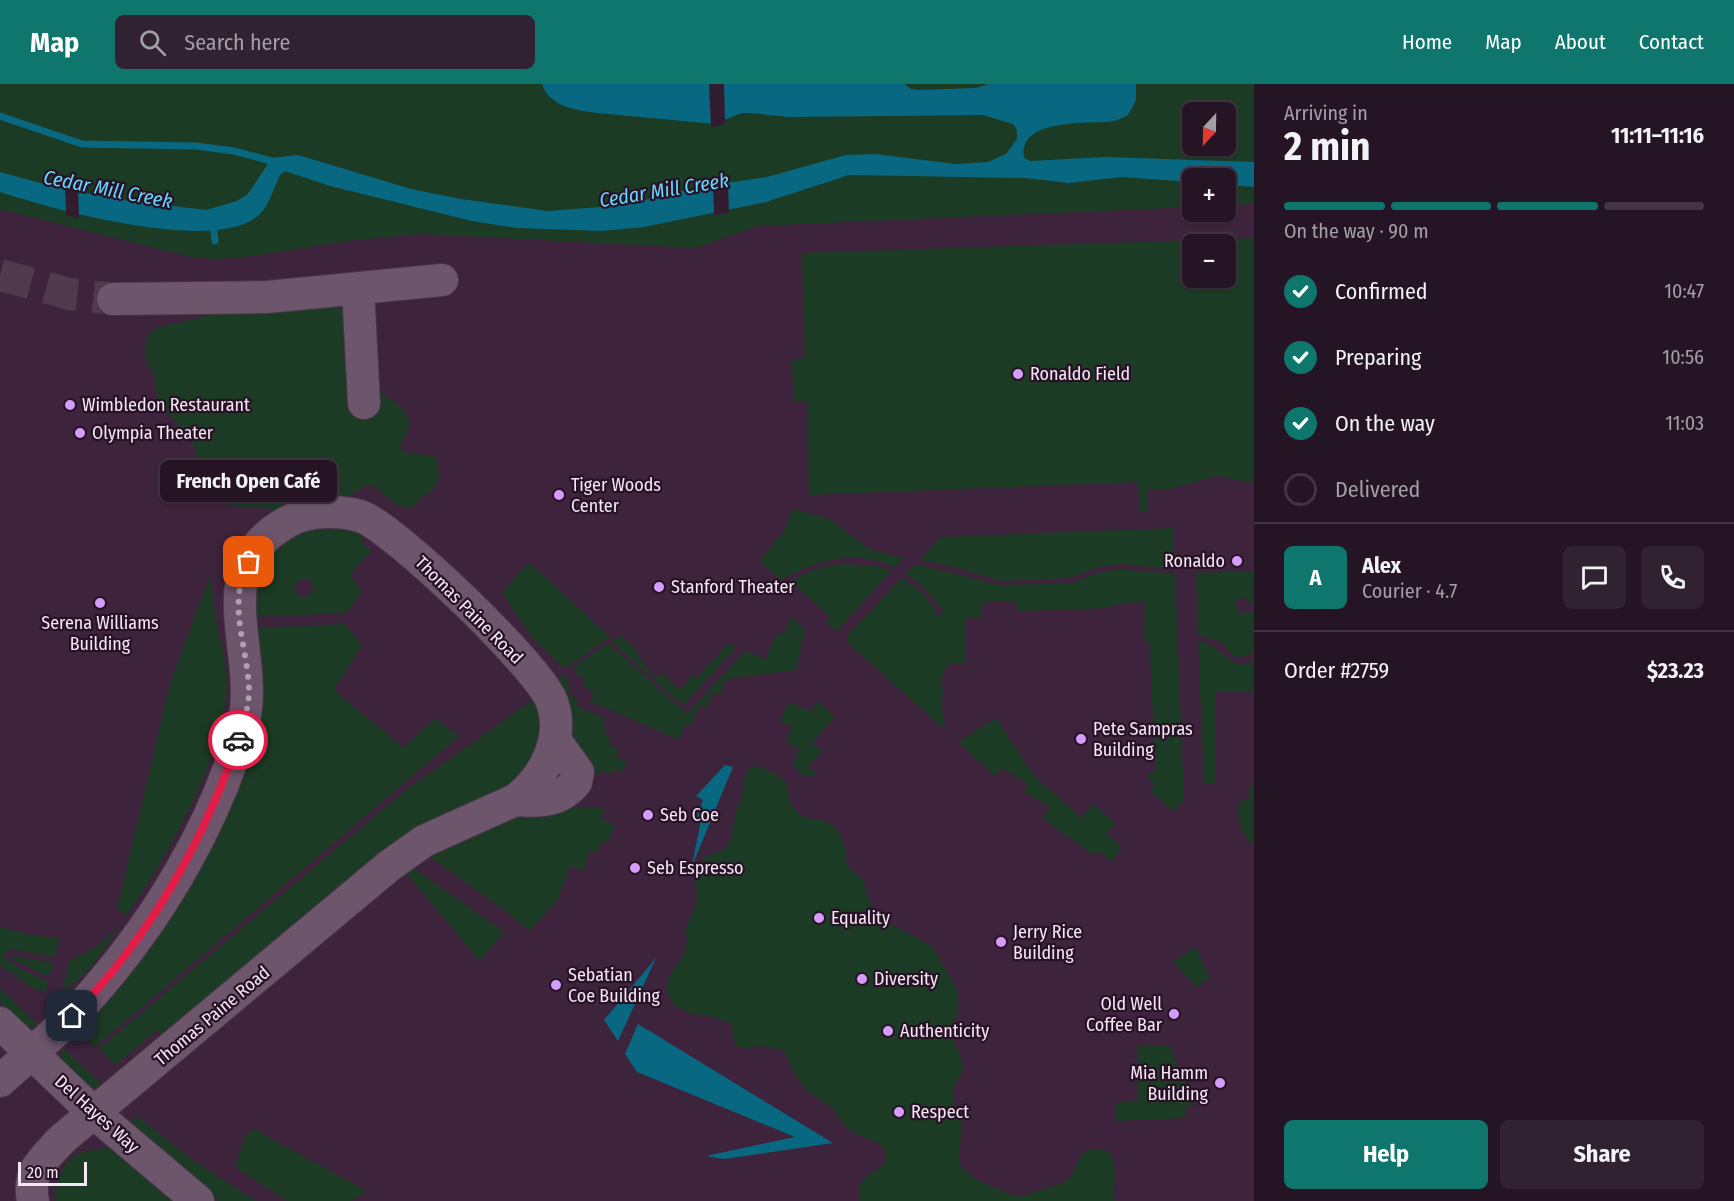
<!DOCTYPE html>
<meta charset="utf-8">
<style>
body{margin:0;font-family:"Fira Sans Condensed",sans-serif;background:#312231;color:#f1f3f6;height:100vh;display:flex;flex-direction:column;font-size:22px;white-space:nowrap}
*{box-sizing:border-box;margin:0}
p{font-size:20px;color:#a39fa6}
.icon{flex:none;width:33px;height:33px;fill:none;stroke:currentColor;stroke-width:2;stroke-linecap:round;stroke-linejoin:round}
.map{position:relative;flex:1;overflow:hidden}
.sheet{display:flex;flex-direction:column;background:#251524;width:480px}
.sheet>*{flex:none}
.needle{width:39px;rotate:202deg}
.buttons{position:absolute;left:1182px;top:18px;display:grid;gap:12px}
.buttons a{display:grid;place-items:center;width:54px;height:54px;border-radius:9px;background:#251524;box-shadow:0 2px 4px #0004,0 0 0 2px #423441;font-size:30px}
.scale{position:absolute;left:18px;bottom:15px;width:69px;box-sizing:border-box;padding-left:6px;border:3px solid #f6e7f5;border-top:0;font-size:16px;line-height:21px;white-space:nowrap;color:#f6e7f5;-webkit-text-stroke:4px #271226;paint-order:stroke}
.pin{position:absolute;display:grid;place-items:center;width:51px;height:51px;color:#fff;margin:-26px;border-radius:12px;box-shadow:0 3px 9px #0006}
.courier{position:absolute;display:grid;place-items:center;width:60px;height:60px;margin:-30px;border:4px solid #e11d48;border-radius:50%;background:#fff;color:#222;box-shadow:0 2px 8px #0007}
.bubble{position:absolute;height:42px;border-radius:9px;background:#251524;box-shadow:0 2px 4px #0004,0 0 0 2px #423441;font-size:20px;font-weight:700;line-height:42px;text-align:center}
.headline em{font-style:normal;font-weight:700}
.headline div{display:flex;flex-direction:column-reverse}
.headline{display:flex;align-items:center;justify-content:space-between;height:102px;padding:0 30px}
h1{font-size:39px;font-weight:700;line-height:45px}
.bar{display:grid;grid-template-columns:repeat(4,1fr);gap:9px 6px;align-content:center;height:72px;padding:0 30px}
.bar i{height:8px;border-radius:4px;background:#423441}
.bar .active{background:#0f766e}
.bar p{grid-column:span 4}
.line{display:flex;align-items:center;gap:15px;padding:0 30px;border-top:2px solid #423441}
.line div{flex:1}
.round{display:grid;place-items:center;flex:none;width:63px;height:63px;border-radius:9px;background:#312231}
ol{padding:0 30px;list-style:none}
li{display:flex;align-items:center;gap:18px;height:66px}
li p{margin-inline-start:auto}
li .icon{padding:6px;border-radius:50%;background:#0f766e;color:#fff;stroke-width:4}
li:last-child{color:#a39fa6}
li i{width:33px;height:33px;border:3px solid #423441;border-radius:50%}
.action{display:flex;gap:12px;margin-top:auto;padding:12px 30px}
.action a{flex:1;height:69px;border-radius:9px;background:#0f766e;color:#fff;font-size:24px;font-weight:700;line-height:69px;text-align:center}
.action a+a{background:#312231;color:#f1f3f6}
header{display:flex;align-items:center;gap:36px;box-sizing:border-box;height:84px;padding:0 30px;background:#0f766e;color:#fff}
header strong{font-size:28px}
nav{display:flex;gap:33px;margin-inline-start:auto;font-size:21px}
.search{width:420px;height:54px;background:#312231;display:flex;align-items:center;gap:15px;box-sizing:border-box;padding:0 21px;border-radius:9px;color:#a39fa6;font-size:22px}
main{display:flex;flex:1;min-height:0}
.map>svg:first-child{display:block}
.built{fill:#3d233c;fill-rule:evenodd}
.green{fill:#1c3b24;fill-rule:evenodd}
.water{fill:#096881}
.pier{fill:#311c30}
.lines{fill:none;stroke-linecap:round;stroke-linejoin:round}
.stream{stroke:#096881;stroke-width:7}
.minor-tunnel{stroke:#4f3a4e;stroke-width:32;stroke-dasharray:32 16;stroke-linecap:butt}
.minor-casing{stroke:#493749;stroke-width:34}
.minor{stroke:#6d556c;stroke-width:32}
.done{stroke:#b1a0b0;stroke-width:6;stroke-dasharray:0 10.8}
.route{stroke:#e11d48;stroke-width:8}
.poi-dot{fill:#d59cfb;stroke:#271226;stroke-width:2}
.labels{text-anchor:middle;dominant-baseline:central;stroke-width:4.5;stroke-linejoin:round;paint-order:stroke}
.poi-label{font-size:18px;fill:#f6e7f5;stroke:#271226;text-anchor:start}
.street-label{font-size:18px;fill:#f6e7f5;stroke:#271226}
.water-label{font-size:20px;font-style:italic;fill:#64d8fe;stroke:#271226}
</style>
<header>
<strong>Map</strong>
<div class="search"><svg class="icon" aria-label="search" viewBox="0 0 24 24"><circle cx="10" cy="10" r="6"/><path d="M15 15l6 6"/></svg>Search here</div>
<nav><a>Home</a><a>Map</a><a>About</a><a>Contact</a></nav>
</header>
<main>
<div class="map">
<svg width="1254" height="1117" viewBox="0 0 1254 1117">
<rect width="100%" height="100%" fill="#311c30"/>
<!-- built -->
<path class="built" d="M0,0H1254V1117H0ZM1192,28H1226V62H1192ZM1192,94H1226V128H1192ZM1192,160H1226V194H1192Z"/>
<!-- green -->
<g class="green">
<path d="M0,0H1254V120L1226,121V94H1192V123L757,142L696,164L421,150L355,156L253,172L216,175L191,173L0,125ZM1192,28H1226V62H1192Z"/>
<path d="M1254,154V399L1217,392L1170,405L1148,406V427H1140L1138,398L809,411L807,318L794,317L792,275L805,274L802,169ZM1192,160H1226V194H1192Z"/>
<path d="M328,216L350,228C355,247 363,285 372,299C381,315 412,319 409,343C408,351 401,355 400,363C410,376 424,366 437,374L439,392L433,406L423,412L415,422C389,428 389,406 367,400L349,413L341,422L282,434L268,424L231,422L216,416L202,401L195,365L186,348L158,320L154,290L147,280L145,264L147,253L155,244L199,234L216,226Z"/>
<path d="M793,425L829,435L870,465L904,474L895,483C856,465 817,475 781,496L759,477L784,447Z"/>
<path d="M320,439L373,450L360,456L372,468L354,485L351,493L362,507L346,529L251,533L253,495L275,459ZM304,494L310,496L314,504L309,512C302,515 297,512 294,505L298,496Z"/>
<path d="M1173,444L1174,486L1123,480L1098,483L1071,494L1000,497L962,485L920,476L940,453Z"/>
<path d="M529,478L614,557L620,551L633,563L655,595L662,589L680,606L693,591L697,594L728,560L736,563L683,622L608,554L565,585L533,555L502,508Z"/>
<path d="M840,480L877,482L891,487L839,545H834L826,539L831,534L791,497L814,485Z"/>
<path d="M916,480L999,501L1072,499L1098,489L1118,485L1175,490L1184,715L1174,728L1150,707L1155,701L1149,695L1148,690L1156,689L1149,558H1144L1145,518L1120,519L1108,524L1017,527V519C1007,515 991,517 981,520L982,533L966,534V579L949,580L940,598L943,604L942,625L945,646L847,558V552L902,494L925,511L940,534L943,526L926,506L906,489Z"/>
<path d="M1254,487V521L1243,513L1236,516L1235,521L1240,529L1254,527V569L1240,574L1232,570L1220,557L1198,551L1196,489Z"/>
<path d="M211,490C212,507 213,523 217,540C221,560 227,578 227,598C227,668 166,775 127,831L117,825L171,596Z"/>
<path d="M791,533L805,545L796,586L726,595L720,611L713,609L707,624L699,622L692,641L686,639L679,656L590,617L594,607L583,603L586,596L575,589L574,583L608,559L687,630L745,567L766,575L777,549L784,551Z"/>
<path d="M345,540L362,561L334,606L404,664L435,634L459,652L95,963L74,943L195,776L251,544Z"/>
<path d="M1198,557C1222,559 1231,590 1254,577V611L1249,607L1215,608L1216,700H1204Z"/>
<path d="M561,592L569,595L567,601L571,603L569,610L578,615L576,622L605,634L602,644L607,645L605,651L611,653L608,660L619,665L616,673L627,678L623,688L615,685L613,690L601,686L599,691L580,681L552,599Z"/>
<path d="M537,613L546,630L539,679L169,958L157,946L116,981L99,965L406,706Z"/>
<path d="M817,617L835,633L812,658L822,667L808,683L819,692L803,691L793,681L799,665L786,659L792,642L780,637L789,618L812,628Z"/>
<path d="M996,634L1034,692L1086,738L1082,732L1093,720L1116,740L1107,750L1122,764L1111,777L1099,767L1095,772L1042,734L1050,723L1024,707L1028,700L1002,684L995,692L958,658Z"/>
<path d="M756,682C803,696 778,710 799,730C803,734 810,734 816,735C840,739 847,757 845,779L863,797L870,818L879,834L932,862L957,905L958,931L950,945C953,956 964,977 963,984C962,992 955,997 954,1004C951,1019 962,1031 962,1044C962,1057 956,1068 960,1080C965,1094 1010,1111 1023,1113C1037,1104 1053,1105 1066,1097C1077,1090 1075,1078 1082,1070C1087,1064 1093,1065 1100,1065C1123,1067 1111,1102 1115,1117H860C854,1090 873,1094 886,1077V1069L881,1061L853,1048L843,1040L833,1024L811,1010L796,993L784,967L763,962L739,964L734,957L731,940C706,926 676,937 666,906L670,891L685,869L687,857L685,846L697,817L695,789L704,774L724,765L730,757L737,724L742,714L744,694L749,684Z"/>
<path d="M1249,701H1254V763C1240,748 1238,737 1237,717L1250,716Z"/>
<path d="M582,723H604L600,735L615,741L608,759L601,757L597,769L590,766L583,787L570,782L557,817L529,847L507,828L423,768L457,748L541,726Z"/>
<path d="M405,778L504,848L480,877L400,782Z"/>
<path d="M120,841C105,863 88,894 63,906L69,877L98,862Z"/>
<path d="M0,843L31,851L59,854L55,873L9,865L3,873L24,887L48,897L46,908L32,904L0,881Z"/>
<path d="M1196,863L1210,894L1196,903L1173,877Z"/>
<path d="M12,872L53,879L49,893L10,874Z"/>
<path d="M0,904L42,945C23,945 13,931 0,918Z"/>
<path d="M1171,961C1174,987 1192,998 1193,1022L1186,1023V1034L1116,1037L1115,1019L1138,1017L1137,962Z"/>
<path d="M61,962L107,1005C92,1008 70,991 63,977C61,973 61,967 61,962Z"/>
<path d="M137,1032L197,1079L256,1117H218L130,1040Z"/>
<path d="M254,1045L367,1107L351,1117H287L235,1083L246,1052Z"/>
<path d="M108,1061L115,1065L178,1117H55C55,1097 64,1072 86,1067C96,1065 99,1069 108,1061Z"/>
</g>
<!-- water -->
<g class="water">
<path d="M542,0H904L911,5L920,6L976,4L989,0H1136V16L1128,31C1121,35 1114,38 1105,38C1083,39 1017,36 1024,74L1030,77L1105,73L1254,78V103L1226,101V94H1192V98L1121,93L1069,99L1025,94L849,91L766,118L644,143L602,147L517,144L472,137L330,102L285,87L280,91C274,103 269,122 259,131C215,171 52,125 0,108V88L51,102L115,115L206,126L237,117L247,111L272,74L298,71L411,105L461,115L548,127L626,121L698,103L767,93L846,71L874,70L956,80L988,78L1006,70L1017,55V46L1013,40L983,31L789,33L751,29H741L715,40L597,29C576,26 550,23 542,0Z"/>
<path d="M725,681L733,683L692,782L701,736L696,734L703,716L696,712Z"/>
<path d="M656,874L618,957L604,936Z"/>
<path d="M638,940L833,1059L724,1075L706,1072L795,1053L637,988L625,970Z"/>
</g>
<!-- pier -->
<g class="pier">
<path d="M709,0H724L725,40L715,43H711Z"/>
<path d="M728,96L729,129L714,131L713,98Z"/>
<path d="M65,102L78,104L79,134L66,131Z"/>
</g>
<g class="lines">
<!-- stream -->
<g class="stream">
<path d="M0,32L82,60L196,62L234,67L279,79"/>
<path d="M213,139L215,157"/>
</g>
<!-- minor-tunnel -->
<path class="minor-tunnel" d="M0,191L70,210L113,215"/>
<!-- minor casing -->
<g class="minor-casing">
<g id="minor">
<path d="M358,205L364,319"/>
<path d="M113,215L267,213L442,196"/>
<path d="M515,716C540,718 560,718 576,698L578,688L555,656"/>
<path d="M0,939L94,1029L198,1117"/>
<path d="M0,997C29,971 60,946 86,917C156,839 215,742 243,641C262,570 201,484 289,437C309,426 338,426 360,432C394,443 541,585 552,618C565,654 544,695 515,716L424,757L389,782L61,1056C42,1077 27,1087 33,1117"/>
</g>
</g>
<!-- minor -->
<use href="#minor" class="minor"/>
</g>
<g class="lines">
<!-- done -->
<path class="done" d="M238,656C243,641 249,623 249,606C248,563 226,520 249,478"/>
<!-- route -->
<path class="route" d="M72,932C148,856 204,758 238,656"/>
</g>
<!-- markers -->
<g class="poi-dot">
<circle cx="1018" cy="290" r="6"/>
<circle cx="70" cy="321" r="6"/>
<circle cx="80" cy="349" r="6"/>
<circle cx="559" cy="411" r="6"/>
<circle cx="1237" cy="477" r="6"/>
<circle cx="659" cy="503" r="6"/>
<circle cx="100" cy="519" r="6"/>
<circle cx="1081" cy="655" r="6"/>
<circle cx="648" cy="731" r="6"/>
<circle cx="635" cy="784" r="6"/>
<circle cx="819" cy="834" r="6"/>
<circle cx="1001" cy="858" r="6"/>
<circle cx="862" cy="895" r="6"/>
<circle cx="556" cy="901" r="6"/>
<circle cx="1174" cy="930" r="6"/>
<circle cx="888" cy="947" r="6"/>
<circle cx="1220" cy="999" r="6"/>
<circle cx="899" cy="1028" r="6"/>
</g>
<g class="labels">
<!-- poi labels -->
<g class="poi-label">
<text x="1030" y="290">Ronaldo Field</text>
<text x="82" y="321">Wimbledon Restaurant</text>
<text x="92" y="349">Olympia Theater</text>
<text x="571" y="401">Tiger Woods<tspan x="571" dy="21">Center</tspan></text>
<text x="1225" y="477" text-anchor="end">Ronaldo</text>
<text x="671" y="503">Stanford Theater</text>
<text x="100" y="539" text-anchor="middle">Serena Williams<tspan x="100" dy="21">Building</tspan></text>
<text x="1093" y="645">Pete Sampras<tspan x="1093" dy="21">Building</tspan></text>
<text x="660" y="731">Seb Coe</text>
<text x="647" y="784">Seb Espresso</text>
<text x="831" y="834">Equality</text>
<text x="1013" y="848">Jerry Rice<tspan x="1013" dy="21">Building</tspan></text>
<text x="568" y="891">Sebatian<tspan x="568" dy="21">Coe Building</tspan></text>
<text x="874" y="895">Diversity</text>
<text x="1162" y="920" text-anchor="end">Old Well<tspan x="1162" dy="21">Coffee Bar</tspan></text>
<text x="900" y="947">Authenticity</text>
<text x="1208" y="989" text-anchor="end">Mia Hamm<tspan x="1208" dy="21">Building</tspan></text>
<text x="911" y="1028">Respect</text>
</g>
<!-- street labels -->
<g class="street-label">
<text transform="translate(469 526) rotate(45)">Thomas Paine Road</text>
<text transform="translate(212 932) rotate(-40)">Thomas Paine Road</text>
<text transform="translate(97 1030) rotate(42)">Del Hayes Way</text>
</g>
<!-- water labels -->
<g class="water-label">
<text transform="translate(108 105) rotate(11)">Cedar Mill Creek</text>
<text transform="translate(664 106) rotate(-9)">Cedar Mill Creek</text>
</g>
</g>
</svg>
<div class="buttons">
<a><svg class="needle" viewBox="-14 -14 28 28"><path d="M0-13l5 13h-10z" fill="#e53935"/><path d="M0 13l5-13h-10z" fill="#a39fa6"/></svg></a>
<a>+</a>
<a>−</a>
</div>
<div class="scale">20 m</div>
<div class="pin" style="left:249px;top:478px;background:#ea580c"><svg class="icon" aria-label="bag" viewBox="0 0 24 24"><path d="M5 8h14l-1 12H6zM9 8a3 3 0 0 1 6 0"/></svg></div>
<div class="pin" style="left:72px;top:932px;background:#1f2937"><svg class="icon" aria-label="home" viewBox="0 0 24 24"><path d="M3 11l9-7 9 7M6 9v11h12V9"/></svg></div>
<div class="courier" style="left:238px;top:656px"><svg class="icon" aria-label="car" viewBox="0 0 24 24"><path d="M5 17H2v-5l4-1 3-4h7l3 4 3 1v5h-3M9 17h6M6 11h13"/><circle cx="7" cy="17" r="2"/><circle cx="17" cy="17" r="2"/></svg></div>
<div class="bubble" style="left:160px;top:376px;width:177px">French Open Café</div>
</div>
<section class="sheet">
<div class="headline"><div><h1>2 min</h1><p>Arriving in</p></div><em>11:11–11:16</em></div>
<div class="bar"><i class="active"></i><i class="active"></i><i class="active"></i><i></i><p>On the way · 90 m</p></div>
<ol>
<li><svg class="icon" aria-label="check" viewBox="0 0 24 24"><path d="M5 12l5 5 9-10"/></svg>Confirmed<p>10:47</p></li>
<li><svg class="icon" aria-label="check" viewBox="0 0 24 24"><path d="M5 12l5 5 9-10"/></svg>Preparing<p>10:56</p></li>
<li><svg class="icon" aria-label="check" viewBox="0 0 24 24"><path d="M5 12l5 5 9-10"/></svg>On the way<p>11:03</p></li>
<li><i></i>Delivered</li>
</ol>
<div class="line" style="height:108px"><b class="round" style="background:#0f766e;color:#fff">A</b><div><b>Alex</b><p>Courier · 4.7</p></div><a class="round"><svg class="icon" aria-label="chat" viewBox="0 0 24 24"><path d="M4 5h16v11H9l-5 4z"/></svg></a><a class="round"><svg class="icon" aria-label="phone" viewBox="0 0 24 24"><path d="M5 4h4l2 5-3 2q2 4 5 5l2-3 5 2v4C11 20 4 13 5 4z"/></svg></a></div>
<div class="line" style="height:78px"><div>Order #2759</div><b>$23.23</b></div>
<div class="action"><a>Help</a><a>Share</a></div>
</section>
</main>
